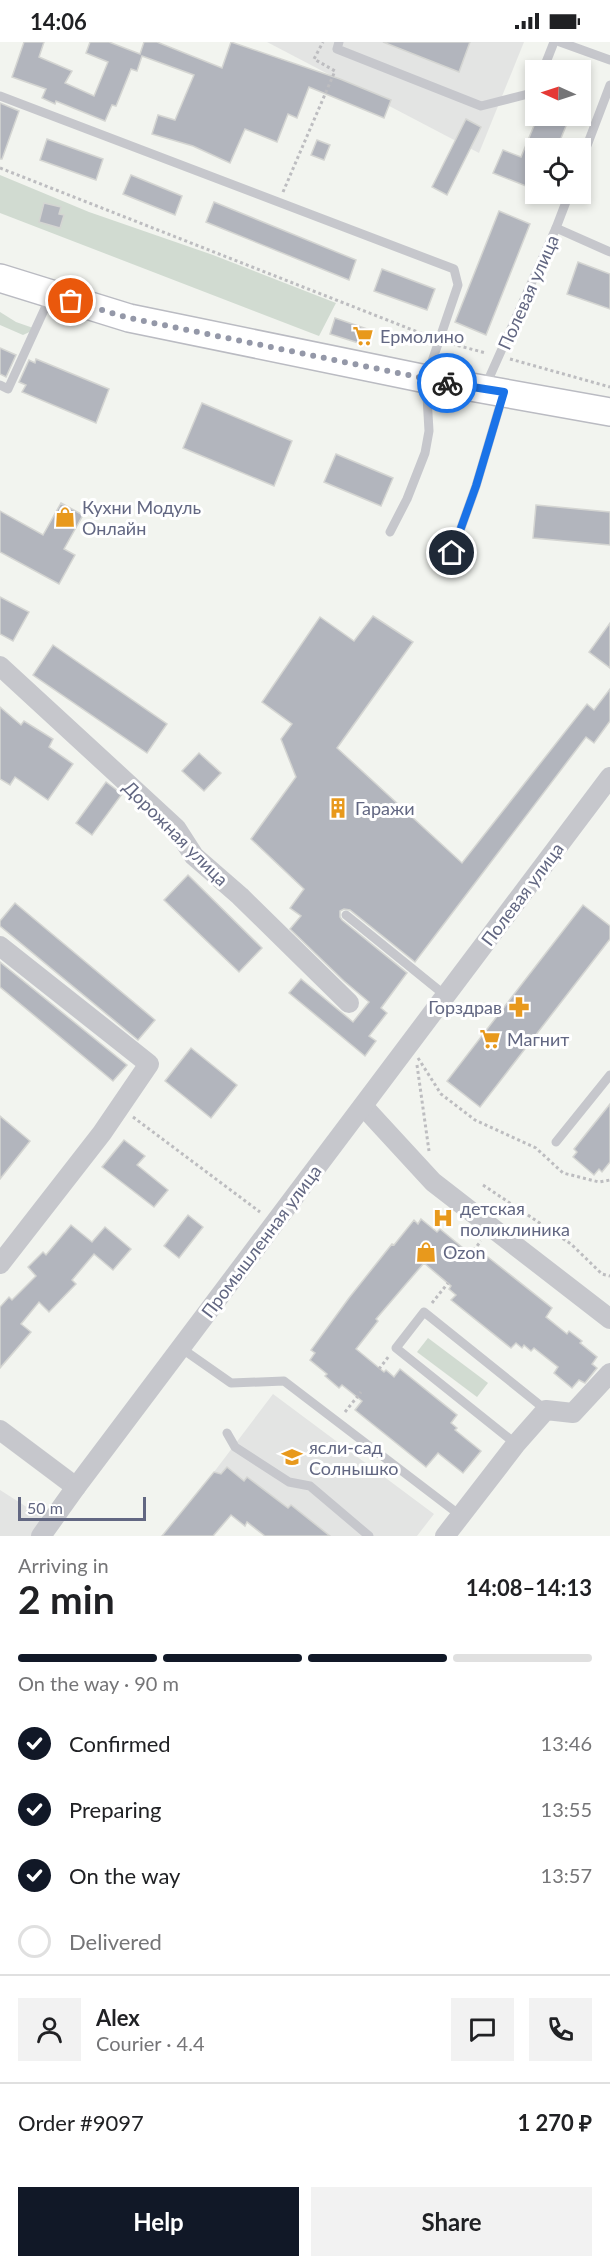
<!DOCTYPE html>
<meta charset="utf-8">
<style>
body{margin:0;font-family:Lato,sans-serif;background:#f2f2f2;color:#202124;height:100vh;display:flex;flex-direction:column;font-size:22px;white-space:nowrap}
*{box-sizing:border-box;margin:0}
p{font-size:20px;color:#757577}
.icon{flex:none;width:33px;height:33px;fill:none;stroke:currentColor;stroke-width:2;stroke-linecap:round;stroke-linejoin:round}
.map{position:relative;height:1494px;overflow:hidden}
.side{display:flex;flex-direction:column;background:#fff;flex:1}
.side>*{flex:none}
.needle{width:39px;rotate:273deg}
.tools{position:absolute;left:525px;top:18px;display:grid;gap:12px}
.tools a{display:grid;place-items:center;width:66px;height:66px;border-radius:0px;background:#fff;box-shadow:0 3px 9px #0003;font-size:30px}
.scale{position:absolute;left:18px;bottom:15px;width:128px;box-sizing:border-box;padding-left:6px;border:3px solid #626782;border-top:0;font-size:16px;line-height:21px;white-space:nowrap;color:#626782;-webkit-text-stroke:4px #fff;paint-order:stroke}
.pin{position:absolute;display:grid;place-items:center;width:51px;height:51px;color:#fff;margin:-26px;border:3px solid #fff;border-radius:50%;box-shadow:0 2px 6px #0007}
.courier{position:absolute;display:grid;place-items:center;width:60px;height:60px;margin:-30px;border:4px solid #1a73e8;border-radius:50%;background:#fff;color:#222;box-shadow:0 2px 8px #0007}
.summary em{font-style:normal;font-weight:700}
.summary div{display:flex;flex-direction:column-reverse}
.summary{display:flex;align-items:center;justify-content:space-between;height:102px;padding:0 18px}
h1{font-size:39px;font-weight:700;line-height:45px}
.bar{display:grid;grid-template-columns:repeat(4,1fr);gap:9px 6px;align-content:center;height:72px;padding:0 18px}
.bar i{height:8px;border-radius:4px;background:#e0e0e0}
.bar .selected{background:#111827}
.bar p{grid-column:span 4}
.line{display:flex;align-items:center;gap:15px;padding:0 18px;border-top:2px solid #e0e0e0}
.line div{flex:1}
.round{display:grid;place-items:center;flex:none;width:63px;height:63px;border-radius:0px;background:#f2f2f2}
ol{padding:0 18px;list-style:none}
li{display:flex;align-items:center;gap:18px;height:66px}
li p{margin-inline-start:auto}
li .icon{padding:6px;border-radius:50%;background:#111827;color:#fff;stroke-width:4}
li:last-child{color:#757577}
li i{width:33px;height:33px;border:3px solid #e0e0e0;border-radius:50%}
.action{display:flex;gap:12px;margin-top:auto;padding:12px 18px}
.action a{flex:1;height:69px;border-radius:0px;background:#111827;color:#fff;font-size:24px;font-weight:700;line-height:69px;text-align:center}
.action a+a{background:#f2f2f2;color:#202124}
.status{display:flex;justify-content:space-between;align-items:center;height:42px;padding:0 30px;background:#fff;direction:ltr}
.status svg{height:16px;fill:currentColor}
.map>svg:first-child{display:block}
.built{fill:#e3e4e3}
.green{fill:#d1dbd1}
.building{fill:#b2b5bd;stroke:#d4d5d2;stroke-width:1.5}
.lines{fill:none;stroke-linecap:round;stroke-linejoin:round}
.secondary-casing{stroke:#babbc2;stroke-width:30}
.path{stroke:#bdbdc0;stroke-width:3;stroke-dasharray:3 3;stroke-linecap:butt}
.service{stroke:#c6c7cc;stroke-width:9}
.minor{stroke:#c6c7cc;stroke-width:20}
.secondary{stroke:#fff;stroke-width:27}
.done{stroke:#9498a8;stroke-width:6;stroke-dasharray:0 10.8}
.route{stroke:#1a73e8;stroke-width:8}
.labels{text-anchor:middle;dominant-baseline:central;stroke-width:6;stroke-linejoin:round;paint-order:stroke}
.street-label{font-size:18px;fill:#626782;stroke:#fff}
.poi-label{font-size:18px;fill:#626782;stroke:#fff;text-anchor:start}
</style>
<div class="status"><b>14:06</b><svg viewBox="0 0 49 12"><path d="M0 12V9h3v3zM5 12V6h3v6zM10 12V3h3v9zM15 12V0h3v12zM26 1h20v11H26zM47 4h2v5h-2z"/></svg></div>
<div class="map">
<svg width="610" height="1494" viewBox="0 0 610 1494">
<rect width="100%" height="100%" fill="#f2f4ef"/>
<!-- built -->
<g class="built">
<path d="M267,0H524L479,111Z"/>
<path d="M273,1352L434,1472L417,1494H330L291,1463L288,1466L275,1456L272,1459L247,1436L244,1439L227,1425L221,1432L214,1430Z"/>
<path d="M0,1448L47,1478L38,1494H0Z"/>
</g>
<!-- green -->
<g class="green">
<path d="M0,133L89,170L213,213L336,261L319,294L0,171Z"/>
<path d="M0,270L16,280L36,287L23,293L0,283Z"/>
<path d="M428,1296L488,1341L477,1355L417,1310Z"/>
</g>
<!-- building -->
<g class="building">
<path d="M24,0H44L39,15L72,29L65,41L94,54L108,20L86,11L90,0H109L140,12L144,0H157L222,26L231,0L340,37L391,58L384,76L309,45L297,76L288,72L277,100L245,87L230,121L193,104L152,92L158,73L175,78L194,33L142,14L137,29L131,27L116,64L112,63L105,79L56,59L55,62L42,56L46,47L12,35Z"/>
<path d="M383,0H470L459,30Z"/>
<path d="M0,61L19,69L2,117H0Z"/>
<path d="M538,74H570L557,106H536V148L493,131L503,108L521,115Z"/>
<path d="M466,77L481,85L447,153L432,145Z"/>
<path d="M47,97L103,117L96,138L40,118Z"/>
<path d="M317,98L330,103L324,118L311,113Z"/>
<path d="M131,133L182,154L175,173L123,152Z"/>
<path d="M214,160L356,218L349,238L206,180Z"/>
<path d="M44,161L61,165L59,172L64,173L60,186L39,180Z"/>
<path d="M499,169L530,182L486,293L455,280Z"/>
<path d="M578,220L610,232V267L567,252Z"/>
<path d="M382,227L435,247L427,268L374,249Z"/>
<path d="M335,276L373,289L368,304L330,292Z"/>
<path d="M0,306L16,313L6,335L0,332Z"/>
<path d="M36,317L109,347L96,381L22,350L26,343L19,340L29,318L35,321Z"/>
<path d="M202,361L292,399L274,444L183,406Z"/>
<path d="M336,412L393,436L381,464L324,440Z"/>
<path d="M61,461L83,473L64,507L75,513L59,542L0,510V469L43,493Z"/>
<path d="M536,463L610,470V503L533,496Z"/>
<path d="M0,555L29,570L13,599L0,592Z"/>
<path d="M373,574L413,600L337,706L462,821L587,662L594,668L610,647V679L594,701L586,695L415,920L350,868L344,867L340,869V875L342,878L407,931L381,966L387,971L369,994L376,999L365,1014L289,951L301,937L353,980L369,960L344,939L290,887L301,874L290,866L304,847L251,797L296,735L281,697L292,682L262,660L320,575L354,599Z"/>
<path d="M610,581V626L589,610Z"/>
<path d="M53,603L167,682L147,711L33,633Z"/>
<path d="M0,665L21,683L24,679L53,697L49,705L73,722L48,758L15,735L10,743L0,737Z"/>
<path d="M199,711L221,731L204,749L182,729Z"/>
<path d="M106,740L122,752L92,793L76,781Z"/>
<path d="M188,833L262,906L239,930L164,858Z"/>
<path d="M15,861L155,978L138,998L0,884V879Z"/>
<path d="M583,863L610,884V897L480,1065L447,1039Z"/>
<path d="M0,920L127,1023L113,1039L0,945Z"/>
<path d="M191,1006L237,1043L211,1076L165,1039Z"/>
<path d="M610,1062V1120L602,1130L599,1127L594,1133L573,1115L577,1110L574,1107Z"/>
<path d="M0,1074L30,1099L0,1137Z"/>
<path d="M124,1098L145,1114L137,1123L168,1148L154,1165L102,1125Z"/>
<path d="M188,1173L203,1185L179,1216L164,1204Z"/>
<path d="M421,1177L437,1190L440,1187L474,1215L479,1208L552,1266L546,1275L567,1292L569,1289L582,1299L580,1301L597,1315L592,1322L597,1326L585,1341L579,1338L572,1346L554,1331L558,1325L534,1306L531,1309L524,1303L522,1306L516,1301L511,1306L451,1258L456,1253L449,1247L451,1244L424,1221L376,1277L378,1279L356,1307L384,1330L386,1328L394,1335L400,1327L457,1373L451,1381L457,1386L455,1388L481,1409L463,1431L438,1411L426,1425L355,1368L362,1359L342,1343L339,1346L325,1334L327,1332L310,1318L315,1311L311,1308L349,1256L392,1202L394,1203L414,1178L418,1182Z"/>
<path d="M71,1183L92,1200L105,1185L131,1207L113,1228L94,1212L72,1238L76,1242L49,1270L39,1260L21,1282L31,1290L0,1326V1265L9,1255L12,1258L36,1234L28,1225L43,1210L46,1213Z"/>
<path d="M227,1425L244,1439L247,1435L288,1466L291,1463L330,1494H265L247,1480L245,1484L231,1473L213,1494H162L214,1430L221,1432Z"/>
</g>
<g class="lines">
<!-- secondary casing -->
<g class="secondary-casing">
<path id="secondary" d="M0,236L129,276L426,337L610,370"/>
</g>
<!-- path -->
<g class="path">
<path d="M0,126L428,294"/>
<path d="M283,150L335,29L314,17L323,0"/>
<path d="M452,302L486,311"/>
<path d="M510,317L610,345"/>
<path d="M418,1016L441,1052L475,1078L536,1106L563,1131L599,1140L610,1138"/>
<path d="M417,1023L429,1109"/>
<path d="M133,1075L260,1170"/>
<path d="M483,1143L571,1202L602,1232L610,1234"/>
<path d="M466,1218L481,1199"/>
<path d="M432,1261L448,1241"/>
<path d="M379,1327L389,1314"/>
<path d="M345,1370L361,1350"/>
</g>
<!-- service -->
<g class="service">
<path d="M339,0L337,7L481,64L536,50"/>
<path d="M560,0L610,18"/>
<path d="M543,28L554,0"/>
<path d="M0,54L454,227L458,243L426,337L429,389L425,411L407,457L390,490"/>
<path d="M580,122L610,43"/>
<path d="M556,186L610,210"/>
<path d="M0,343L8,347L51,253"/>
<path d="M485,345L556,186L569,152"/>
<path d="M452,511L476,444L503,353"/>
<path d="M346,873L446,954"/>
<path d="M556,1100L610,1033"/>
<path d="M181,1306L231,1341L284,1339L461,1474"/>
<path d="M227,1391L235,1405L289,1440L310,1444L369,1494"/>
<path d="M516,1402L396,1306L424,1270L546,1368"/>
</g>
<!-- minor -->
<g class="minor">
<path d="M0,624L176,786L194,814L240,854L349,961"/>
<path d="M0,904L149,1022L102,1091L0,1222"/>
<path d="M363,1064L433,1140L610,1277"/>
<path d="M0,1388L76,1445"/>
<path d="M41,1494L76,1445L610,735"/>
<path d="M445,1494L516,1402L546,1368L573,1371L610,1331"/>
</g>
<!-- secondary -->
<use href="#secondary" class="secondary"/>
</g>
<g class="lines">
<!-- done -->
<path class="done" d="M71,259L129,276L447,341"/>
<!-- route -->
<path class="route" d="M447,341L504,350L476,444L452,511"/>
</g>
<!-- icons -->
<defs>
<g id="supermarket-bare" transform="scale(1.62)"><path d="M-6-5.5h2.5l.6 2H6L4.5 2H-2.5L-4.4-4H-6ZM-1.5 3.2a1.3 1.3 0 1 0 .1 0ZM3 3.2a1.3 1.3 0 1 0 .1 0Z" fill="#e8991c" stroke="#fff" stroke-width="2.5" paint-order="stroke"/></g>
<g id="shop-bare" transform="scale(1.62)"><path d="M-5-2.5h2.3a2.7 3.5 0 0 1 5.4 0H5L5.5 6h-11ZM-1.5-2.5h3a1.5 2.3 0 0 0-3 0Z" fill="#e8991c" stroke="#fff" stroke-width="2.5" paint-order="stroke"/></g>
<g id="building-bare" transform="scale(1.62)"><path d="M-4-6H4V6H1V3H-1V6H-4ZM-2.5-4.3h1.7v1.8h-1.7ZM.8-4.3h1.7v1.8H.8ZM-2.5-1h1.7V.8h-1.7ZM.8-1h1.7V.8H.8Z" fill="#e8991c" stroke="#fff" stroke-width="2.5" paint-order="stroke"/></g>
<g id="pharmacy-bare" transform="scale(1.62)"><path d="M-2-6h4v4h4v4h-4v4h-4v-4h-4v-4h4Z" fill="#e8991c" stroke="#fff" stroke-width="2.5" paint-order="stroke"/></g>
<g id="hospital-bare" transform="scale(1.62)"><path d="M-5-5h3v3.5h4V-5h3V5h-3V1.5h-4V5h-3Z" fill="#e8991c" stroke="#fff" stroke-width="2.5" paint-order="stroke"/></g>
<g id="school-bare" transform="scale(1.62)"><path d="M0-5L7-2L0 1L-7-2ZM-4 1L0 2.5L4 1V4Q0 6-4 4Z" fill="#e8991c" stroke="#fff" stroke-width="2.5" paint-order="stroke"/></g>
</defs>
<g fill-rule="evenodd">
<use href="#supermarket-bare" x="363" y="294"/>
<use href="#shop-bare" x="65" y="475"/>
<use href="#building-bare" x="338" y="766"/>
<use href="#pharmacy-bare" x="519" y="965"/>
<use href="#supermarket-bare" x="490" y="997"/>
<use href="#hospital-bare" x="443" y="1176"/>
<use href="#shop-bare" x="426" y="1210"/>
<use href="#school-bare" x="292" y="1415"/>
</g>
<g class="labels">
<!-- street labels -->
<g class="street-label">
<text transform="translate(528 250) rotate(-66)">Полевая улица</text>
<text transform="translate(176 791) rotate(45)">Дорожная улица</text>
<text transform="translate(522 852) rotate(-53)">Полевая улица</text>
<text transform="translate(261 1199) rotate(-53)">Промышленная улица</text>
</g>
<!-- poi labels -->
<g class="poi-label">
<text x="380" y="294">Ермолино</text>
<text x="82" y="465">Кухни Модуль<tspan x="82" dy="21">Онлайн</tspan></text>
<text x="355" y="766">Гаражи</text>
<text x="502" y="965" text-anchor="end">Горздрав</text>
<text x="507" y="997">Магнит</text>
<text x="460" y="1166">детская<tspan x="460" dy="21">поликлиника</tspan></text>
<text x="443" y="1210">Ozon</text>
<text x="309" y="1405">ясли-сад<tspan x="309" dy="21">Солнышко</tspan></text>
</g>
</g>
</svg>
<div class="tools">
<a><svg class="needle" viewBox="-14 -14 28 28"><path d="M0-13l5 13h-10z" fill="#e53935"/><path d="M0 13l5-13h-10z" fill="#757577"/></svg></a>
<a><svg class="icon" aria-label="locate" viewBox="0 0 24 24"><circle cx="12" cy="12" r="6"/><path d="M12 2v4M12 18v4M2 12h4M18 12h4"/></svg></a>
</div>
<div class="scale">50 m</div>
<div class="pin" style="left:71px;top:259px;background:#ea580c"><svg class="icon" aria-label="bag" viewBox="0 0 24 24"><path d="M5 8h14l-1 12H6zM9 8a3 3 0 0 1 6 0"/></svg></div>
<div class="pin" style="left:452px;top:511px;background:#1f2937"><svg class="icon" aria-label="home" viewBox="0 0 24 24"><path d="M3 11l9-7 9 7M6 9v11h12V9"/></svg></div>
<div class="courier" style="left:447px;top:341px"><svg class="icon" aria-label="bike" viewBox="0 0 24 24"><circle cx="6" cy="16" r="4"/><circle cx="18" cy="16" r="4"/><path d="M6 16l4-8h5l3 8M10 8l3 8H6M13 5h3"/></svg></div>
</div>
<section class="side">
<div class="summary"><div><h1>2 min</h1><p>Arriving in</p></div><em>14:08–14:13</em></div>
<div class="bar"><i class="selected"></i><i class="selected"></i><i class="selected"></i><i></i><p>On the way · 90 m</p></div>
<ol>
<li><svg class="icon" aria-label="check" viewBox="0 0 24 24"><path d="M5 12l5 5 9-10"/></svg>Confirmed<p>13:46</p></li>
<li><svg class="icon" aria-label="check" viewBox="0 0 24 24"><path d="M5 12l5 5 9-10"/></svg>Preparing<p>13:55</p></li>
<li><svg class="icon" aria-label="check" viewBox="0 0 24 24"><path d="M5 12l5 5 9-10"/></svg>On the way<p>13:57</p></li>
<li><i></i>Delivered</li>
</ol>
<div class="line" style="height:108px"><a class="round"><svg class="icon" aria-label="person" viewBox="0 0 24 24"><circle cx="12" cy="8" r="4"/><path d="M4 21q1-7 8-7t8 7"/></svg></a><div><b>Alex</b><p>Courier · 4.4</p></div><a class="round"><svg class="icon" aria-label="chat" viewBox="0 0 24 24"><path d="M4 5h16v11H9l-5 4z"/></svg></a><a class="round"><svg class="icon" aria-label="phone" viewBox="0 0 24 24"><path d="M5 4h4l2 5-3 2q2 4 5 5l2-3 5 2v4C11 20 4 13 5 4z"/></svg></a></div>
<div class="line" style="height:78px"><div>Order #9097</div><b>1 270 ₽</b></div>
<div class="action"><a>Help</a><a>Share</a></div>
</section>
